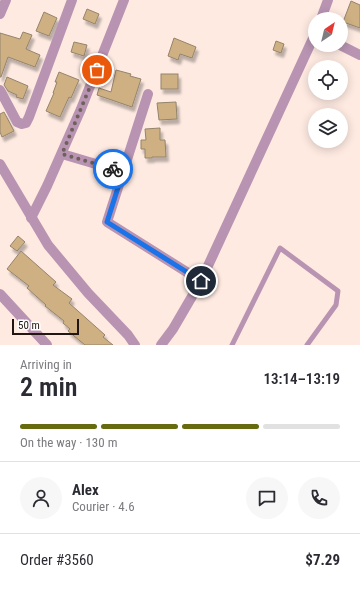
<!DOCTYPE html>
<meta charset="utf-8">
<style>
body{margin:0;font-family:"Roboto Condensed",sans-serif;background:#f7f7f7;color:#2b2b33;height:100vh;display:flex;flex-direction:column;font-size:15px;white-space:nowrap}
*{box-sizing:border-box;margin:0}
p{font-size:13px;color:#7c7c81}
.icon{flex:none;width:22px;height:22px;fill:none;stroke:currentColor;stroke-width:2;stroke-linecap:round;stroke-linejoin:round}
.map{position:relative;height:345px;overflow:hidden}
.panel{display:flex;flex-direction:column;background:#fff;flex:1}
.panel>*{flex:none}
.needle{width:26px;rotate:35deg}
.fabs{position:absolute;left:308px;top:12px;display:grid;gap:8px}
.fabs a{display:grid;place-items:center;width:40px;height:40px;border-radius:50%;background:#fff;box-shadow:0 2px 10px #0003;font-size:20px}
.scale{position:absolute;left:12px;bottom:10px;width:67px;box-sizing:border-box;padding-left:4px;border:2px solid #211611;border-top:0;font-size:11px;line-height:14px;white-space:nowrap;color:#211611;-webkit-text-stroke:3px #fff;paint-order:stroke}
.pin{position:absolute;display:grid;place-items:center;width:34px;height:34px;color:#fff;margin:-17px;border:2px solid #fff;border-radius:50%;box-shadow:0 1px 4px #0007}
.courier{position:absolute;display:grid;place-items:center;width:40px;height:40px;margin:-20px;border:3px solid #1a73e8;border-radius:50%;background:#fff;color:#222;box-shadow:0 1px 5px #0007}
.head em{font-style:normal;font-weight:600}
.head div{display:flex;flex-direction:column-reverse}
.head{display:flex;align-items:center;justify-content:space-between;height:68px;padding:0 20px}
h1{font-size:26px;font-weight:600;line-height:30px}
.bar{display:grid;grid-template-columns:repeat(4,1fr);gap:6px 4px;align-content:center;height:48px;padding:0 20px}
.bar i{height:5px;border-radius:3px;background:#e1e1e2}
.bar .on{background:#656b0e}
.bar p{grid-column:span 4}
.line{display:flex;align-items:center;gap:10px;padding:0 20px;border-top:1px solid #e1e1e2}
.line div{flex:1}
.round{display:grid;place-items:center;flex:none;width:42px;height:42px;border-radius:21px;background:#f7f7f7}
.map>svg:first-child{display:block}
.building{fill:#ceb082;stroke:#94846c;filter:url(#shadow)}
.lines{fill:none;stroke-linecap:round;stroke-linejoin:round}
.lane{stroke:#b894b2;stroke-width:5}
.street{stroke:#b894b2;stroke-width:10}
.done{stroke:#6e605a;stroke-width:4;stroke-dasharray:0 7.2}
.route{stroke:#1a73e8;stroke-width:5}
</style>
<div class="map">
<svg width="360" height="345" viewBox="0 0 360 345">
<defs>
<filter id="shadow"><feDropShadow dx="2.5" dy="4.5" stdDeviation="1" flood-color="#0004"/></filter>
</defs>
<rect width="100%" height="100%" fill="#feeae1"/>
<!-- building -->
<g class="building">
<path d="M351,1L360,5V28L343,22Z"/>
<path d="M87,9L99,14L95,24L83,19Z"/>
<path d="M44,12L57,18L49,36L36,31Z"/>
<path d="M23,32L32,35L26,49L40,55L35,67L8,57L1,77H0V33L20,39Z"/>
<path d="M174,38L196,47L192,58L180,54L178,60L168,56Z"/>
<path d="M276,41L284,44L281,53L273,50Z"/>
<path d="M74,42L87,45L84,56L71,52Z"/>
<path d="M116,70L131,74L130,76L141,79L132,107L97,95L99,88L111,92Z"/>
<path d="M59,72L79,80L71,98L69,97L60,117L46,111L54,93H53L57,82H55Z"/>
<rect x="161" y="74" width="17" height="15"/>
<path d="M7,77L28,86L23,99L16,97L17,95L8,91L4,85Z"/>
<path d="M176,102L177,119L159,120L157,103Z"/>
<path d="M4,112L14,131L2,137L0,132V114Z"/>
<path d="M160,128V140H165L166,157H152V158H145V149H141V140H146L145,129Z"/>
<path d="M18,236L25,242L17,251L10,246Z"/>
<path d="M21,251L56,282L53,285L72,299L69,303L105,335L103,337L113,345H85L68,331L70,329L63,323L64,321L45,306L46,305L27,288L29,286L7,269Z"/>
</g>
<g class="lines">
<!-- lane -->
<path class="lane" d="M232,345L280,248L338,291L336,305L307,345"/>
<!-- street -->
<g class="street">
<path d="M0,14L6,0"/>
<path d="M321,19L328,0"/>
<path d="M340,45L360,55"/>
<path d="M0,90L17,122L22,124L26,123L29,117L72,0"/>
<path d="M148,94L107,222L201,281"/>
<path d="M62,154L123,172"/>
<path d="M0,164L48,245L88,293L128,335L135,345"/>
<path d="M31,218L47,186L81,109L124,0"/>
<path d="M0,294L47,345"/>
<path d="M161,345L173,329L201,281L315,34"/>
</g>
</g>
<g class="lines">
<!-- done -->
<path class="done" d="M97,70L62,154L113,169"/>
<!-- route -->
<path class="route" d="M113,169L123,172L107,222L201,281"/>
</g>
</svg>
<div class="fabs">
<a><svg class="needle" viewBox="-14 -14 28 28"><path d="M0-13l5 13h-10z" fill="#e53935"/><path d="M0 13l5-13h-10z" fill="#7c7c81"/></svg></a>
<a><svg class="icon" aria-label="locate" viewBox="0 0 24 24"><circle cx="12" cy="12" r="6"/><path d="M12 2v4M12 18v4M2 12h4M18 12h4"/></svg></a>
<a><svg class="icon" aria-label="layers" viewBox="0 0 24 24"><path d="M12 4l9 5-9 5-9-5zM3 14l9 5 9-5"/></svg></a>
</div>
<div class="scale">50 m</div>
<div class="pin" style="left:97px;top:70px;background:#ea580c"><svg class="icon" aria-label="bag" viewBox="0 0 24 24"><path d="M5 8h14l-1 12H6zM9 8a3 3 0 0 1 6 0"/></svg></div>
<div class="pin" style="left:201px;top:281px;background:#1f2937"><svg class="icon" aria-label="home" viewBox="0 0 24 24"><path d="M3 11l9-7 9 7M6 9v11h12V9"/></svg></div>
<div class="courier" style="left:113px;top:169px"><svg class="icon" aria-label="bike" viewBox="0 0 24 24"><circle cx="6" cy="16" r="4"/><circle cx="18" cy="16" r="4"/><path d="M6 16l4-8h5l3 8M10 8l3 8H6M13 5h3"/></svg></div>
</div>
<section class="panel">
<div class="head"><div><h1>2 min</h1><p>Arriving in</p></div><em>13:14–13:19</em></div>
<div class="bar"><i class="on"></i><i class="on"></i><i class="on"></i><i></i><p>On the way · 130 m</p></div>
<div class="line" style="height:72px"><a class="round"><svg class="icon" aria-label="person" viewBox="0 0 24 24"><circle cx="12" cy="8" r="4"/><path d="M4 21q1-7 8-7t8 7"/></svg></a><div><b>Alex</b><p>Courier · 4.6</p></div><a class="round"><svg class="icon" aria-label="chat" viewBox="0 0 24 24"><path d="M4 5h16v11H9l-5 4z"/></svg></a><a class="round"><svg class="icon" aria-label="phone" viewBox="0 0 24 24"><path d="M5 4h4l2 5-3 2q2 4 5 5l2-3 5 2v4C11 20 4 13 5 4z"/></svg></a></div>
<div class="line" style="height:52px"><div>Order #3560</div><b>$7.29</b></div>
</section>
